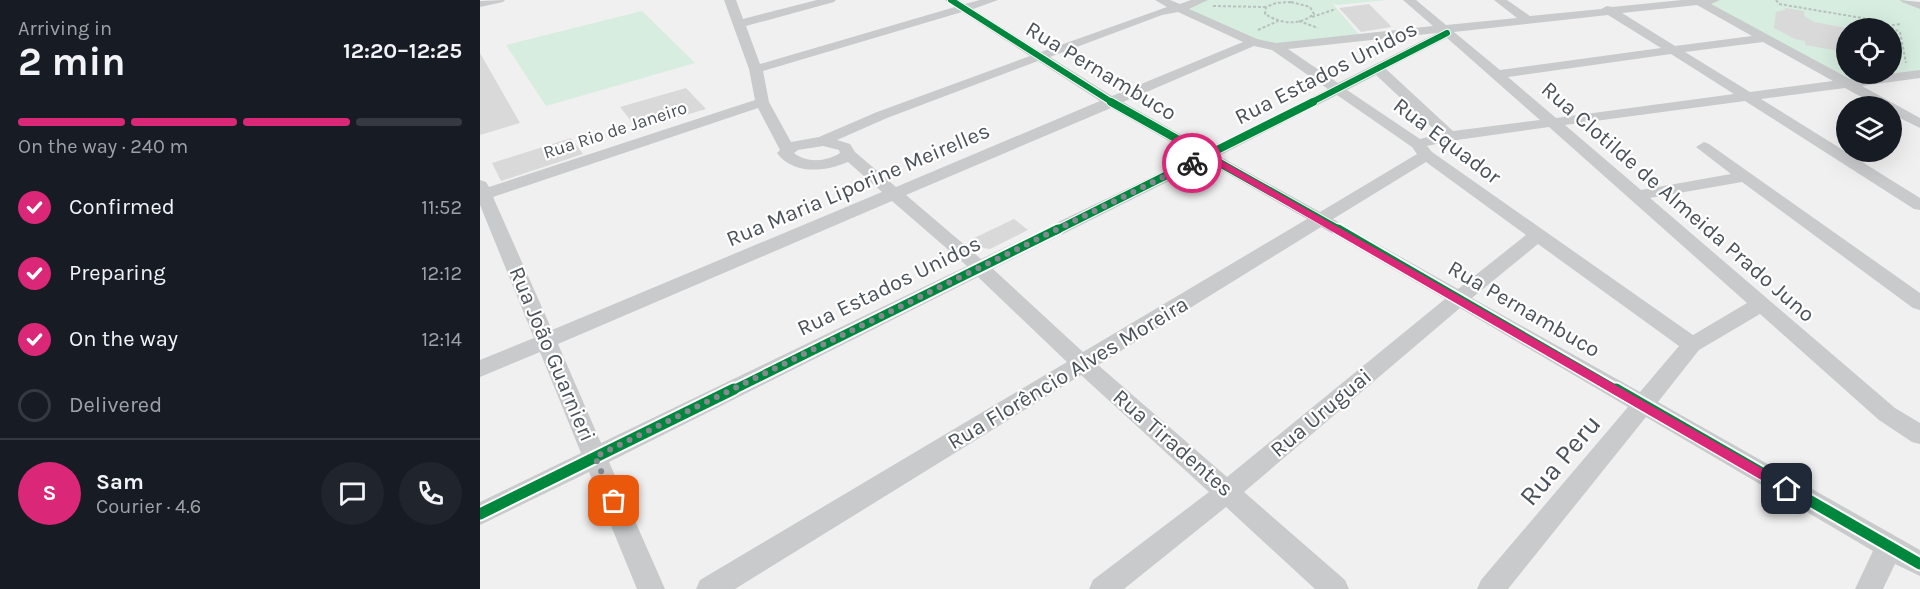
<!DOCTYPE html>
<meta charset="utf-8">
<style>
body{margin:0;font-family:Karla,sans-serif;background:#20242c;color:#f1f3f6;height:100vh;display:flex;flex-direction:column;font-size:22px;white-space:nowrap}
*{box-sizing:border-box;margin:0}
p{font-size:20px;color:#9ea1a6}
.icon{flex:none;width:33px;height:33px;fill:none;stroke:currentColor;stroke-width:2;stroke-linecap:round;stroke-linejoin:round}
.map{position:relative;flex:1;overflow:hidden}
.panel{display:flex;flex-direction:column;background:#171b24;width:480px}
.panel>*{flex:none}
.controls{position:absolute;left:1356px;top:18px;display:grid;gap:12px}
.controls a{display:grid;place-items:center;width:66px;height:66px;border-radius:50%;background:#171b24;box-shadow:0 6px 24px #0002;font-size:30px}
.pin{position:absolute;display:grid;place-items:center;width:51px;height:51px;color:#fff;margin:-26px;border-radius:12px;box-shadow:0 3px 9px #0006}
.courier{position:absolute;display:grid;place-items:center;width:60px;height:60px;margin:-30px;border:4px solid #db2777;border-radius:50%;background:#fff;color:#222;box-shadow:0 2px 8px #0007}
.headline em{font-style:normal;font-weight:700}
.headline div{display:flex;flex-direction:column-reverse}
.headline{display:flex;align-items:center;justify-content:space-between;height:102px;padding:0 18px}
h1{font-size:39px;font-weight:700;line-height:45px}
.bar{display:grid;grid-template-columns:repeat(4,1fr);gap:9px 6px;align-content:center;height:72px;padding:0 18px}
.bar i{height:8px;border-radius:4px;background:#363941}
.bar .selected{background:#db2777}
.bar p{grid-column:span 4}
.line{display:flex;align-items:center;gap:15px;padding:0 18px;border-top:2px solid #363941}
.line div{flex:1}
.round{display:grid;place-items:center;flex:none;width:63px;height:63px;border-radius:32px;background:#20242c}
ol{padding:0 18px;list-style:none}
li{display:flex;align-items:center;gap:18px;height:66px}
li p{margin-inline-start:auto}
li .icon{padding:6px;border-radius:50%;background:#db2777;color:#fff;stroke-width:4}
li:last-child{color:#9ea1a6}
li i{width:33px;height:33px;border:3px solid #363941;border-radius:50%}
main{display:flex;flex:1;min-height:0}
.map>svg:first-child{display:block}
.green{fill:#d7eddf;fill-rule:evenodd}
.building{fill:#d9d9da}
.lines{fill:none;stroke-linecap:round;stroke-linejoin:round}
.path{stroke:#b7c1be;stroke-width:2;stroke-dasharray:3 2;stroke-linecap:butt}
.street{fill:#c8cacb;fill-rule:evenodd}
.cycleway-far3-casing{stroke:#fff;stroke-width:8}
.cycleway-far2-casing{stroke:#fff;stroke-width:10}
.cycleway-far1-casing{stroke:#fff;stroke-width:13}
.cycleway-casing{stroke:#fff;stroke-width:15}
.cycleway-far3{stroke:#00873e;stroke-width:6}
.cycleway-far2{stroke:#00873e;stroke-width:8}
.cycleway-far1{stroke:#00873e;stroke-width:9}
.cycleway{stroke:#00873e;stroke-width:11}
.route{fill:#db2777}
.done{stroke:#83898e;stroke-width:6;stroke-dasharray:0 10.8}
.labels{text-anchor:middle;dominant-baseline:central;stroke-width:4.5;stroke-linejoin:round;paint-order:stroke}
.far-street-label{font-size:18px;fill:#49525a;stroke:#fff}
.street-label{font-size:22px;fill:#49525a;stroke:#fff}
.near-street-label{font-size:27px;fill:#49525a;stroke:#fff}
</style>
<main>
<section class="panel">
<div class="headline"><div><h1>2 min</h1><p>Arriving in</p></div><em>12:20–12:25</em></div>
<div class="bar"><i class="selected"></i><i class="selected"></i><i class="selected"></i><i></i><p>On the way · 240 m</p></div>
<ol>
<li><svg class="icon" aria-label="check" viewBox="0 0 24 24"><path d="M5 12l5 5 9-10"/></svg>Confirmed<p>11:52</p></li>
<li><svg class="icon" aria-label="check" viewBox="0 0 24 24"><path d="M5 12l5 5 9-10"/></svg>Preparing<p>12:12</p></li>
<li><svg class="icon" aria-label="check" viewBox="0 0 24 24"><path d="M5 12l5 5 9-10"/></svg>On the way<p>12:14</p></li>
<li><i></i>Delivered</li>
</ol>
<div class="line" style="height:108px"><b class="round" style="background:#db2777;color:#fff">S</b><div><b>Sam</b><p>Courier · 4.6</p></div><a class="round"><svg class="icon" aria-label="chat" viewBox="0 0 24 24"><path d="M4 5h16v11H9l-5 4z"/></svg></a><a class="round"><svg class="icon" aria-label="phone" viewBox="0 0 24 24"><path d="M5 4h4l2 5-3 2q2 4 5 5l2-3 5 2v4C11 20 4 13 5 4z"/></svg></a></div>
</section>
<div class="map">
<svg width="1440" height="589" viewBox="0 0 1440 589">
<rect width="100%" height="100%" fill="#f0f0f0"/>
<!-- green -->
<g class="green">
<path d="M726,0H907L857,5L852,3L883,39L795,44L780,41L704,7Z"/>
<path d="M1240,0H1424L1440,7V71L1366,82L1220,2ZM1366,28H1412V74H1366Z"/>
<path d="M162,11L215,63L66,106L26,45Z"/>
</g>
<!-- building -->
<g class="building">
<path d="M889,4L910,25L911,27L881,32L859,8Z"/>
<path d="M1305,8L1324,11V16L1334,22L1366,28V52L1325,45V41L1315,39L1294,28L1296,12L1305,10Z"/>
<path d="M0,53L40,123L0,135Z"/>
<path d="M206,88L226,109L179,123L176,119L155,126L140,107Z"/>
<path d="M91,138L103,154L21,181L12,163Z"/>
<path d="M534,219L548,230L510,249L503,248L492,239Z"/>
</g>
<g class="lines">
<!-- path -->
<g class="path">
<path d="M1296,0L1299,4L1394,20L1420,32L1426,63"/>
<path d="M811,2L830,7L834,14C819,26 801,24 785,14L786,7L796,3Z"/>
<path d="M733,6L786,7"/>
<path d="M832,17L856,9"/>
<path d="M819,21L838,28"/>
<path d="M1407,26L1421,24"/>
<path d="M778,30L798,21"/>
</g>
<!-- street -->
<g class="street">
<path d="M25,0L23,2L0,7V1Z"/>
<path d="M244,0H256L263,19L337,0H356L354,2L266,26L280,64L475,7L465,0H479L485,4L500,0H518L493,9L561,52L687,7L675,0H690L700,4L711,0H728L709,9L777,39L796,43L953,26L923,0H936L966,25L1037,18L1014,0H1027L1050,16L1121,9L1127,6L1132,7L1202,0H1240L1231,4L1370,79L1440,70V78L1382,86L1440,118V128L1412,114V106H1398L1365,88L1281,99L1440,198V210L1434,209L1265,101L1085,125L1161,190L1251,174L1216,147L1224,142L1229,144L1440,293V310L1433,308L1262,182L1170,198L1415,408L1440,423V444L1432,442L1399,420L1280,314L1219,350L1178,402L1440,550V576L1415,564L1403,589H1375L1393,551L1166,417L1028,589H997L1001,580L1148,407L980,308L764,492L865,580L869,589H835L746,507L644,589H609L613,580L729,492L601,375L255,589H216L220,580L587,362L498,277L129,462L185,589H157L109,472L0,525V502L101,453L60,352L0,377V360L54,338L0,205V180L6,182L9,187L275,100L269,69ZM1217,5L1272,36L1195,46L1142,13ZM482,12L550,56L397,112L339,137L311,142L289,102L283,71ZM698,12L763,42L632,96L570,57L682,15ZM1128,15L1181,48L1020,70L974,32ZM957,33L858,83L808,49ZM967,38L1060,120L973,131L906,69ZM1283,42L1353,81L1270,92L1205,52ZM774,46L792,50L848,89L728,150L643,102ZM1191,54L1254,94L1076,118L1028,77ZM558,61L620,101L416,187L375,152L370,144L357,140L407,118ZM896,75L959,134L940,139L867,90ZM857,95L932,147L937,154L840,212L739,156ZM278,108L300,150L297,153C313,175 345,172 368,162L402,192L72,330L13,197ZM631,108L715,156L501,259L426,195ZM1069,127L1267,303L1213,335L952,152L947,146L970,141ZM343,146L359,150L360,153C346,162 327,163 314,153L318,150ZM727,162L827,219L603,352L513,269ZM946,162L1046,235L978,289L853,219ZM412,201L487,266L121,443L78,344ZM841,227L965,299L747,477L618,365ZM1058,244L1199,346L1160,392L992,298Z"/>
<path d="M1420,0L1440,2V9L1422,2Z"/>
</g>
<!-- cycleway-far3 casing -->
<g class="cycleway-far3-casing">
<g id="cycleway-far3">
<path d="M471,0L633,103"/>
<path d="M830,103L967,33"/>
</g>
</g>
<!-- cycleway-far2 casing -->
<g class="cycleway-far2-casing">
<g id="cycleway-far2">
<path d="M631,102L861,231"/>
<path d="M575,231L833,102"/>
</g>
</g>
<!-- cycleway-far1 casing -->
<g class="cycleway-far1-casing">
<g id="cycleway-far1">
<path d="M858,229L1138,391"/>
<path d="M251,391L578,229"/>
</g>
</g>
<!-- cycleway casing -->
<g class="cycleway-casing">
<g id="cycleway">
<path d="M1136,389L1440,564"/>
<path d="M0,514L254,389"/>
</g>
</g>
<!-- cycleway-far3 -->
<use href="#cycleway-far3" class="cycleway-far3"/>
<!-- cycleway-far2 -->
<use href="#cycleway-far2" class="cycleway-far2"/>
<!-- cycleway-far1 -->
<use href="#cycleway-far1" class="cycleway-far1"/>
<!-- cycleway -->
<use href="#cycleway" class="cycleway"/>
</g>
<!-- route -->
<path class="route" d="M724,154H730L1311,485L1313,489L1311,492H1302L727,159L712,166L709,163Z"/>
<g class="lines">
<!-- done -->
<path class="done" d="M134,501L115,457L712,163"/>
</g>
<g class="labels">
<!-- far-street labels -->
<g class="far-street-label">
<text transform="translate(135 130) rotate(-18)">Rua Rio de Janeiro</text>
</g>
<!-- street labels -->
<g class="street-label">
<text transform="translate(621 71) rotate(31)">Rua Pernambuco</text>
<text transform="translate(846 73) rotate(-27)">Rua Estados Unidos</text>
<text transform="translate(967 141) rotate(37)">Rua Equador</text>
<text transform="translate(378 185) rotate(-23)">Rua Maria Liporine Meirelles</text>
<text transform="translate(1198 202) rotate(41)">Rua Clotilde de Almeida Prado Juno</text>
<text transform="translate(409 286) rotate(-26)">Rua Estados Unidos</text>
<text transform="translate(1044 309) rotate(30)">Rua Pernambuco</text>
<text transform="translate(72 354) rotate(67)">Rua João Guarnieri</text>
<text transform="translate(588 373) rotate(-31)">Rua Florêncio Alves Moreira</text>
<text transform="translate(841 413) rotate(-40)">Rua Uruguai</text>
<text transform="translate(693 443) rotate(41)">Rua Tiradentes</text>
</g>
<!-- near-street labels -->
<g class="near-street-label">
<text transform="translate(1080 460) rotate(-50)">Rua Peru</text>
</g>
</g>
</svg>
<div class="controls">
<a><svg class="icon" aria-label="locate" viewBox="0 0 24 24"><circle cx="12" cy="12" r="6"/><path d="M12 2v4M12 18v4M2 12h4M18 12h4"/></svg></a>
<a><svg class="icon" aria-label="layers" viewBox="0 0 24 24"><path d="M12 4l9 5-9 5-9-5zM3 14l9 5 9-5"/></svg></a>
</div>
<div class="pin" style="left:134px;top:501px;background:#ea580c"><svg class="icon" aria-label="bag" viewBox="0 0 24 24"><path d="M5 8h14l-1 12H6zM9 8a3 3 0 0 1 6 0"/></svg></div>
<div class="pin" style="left:1307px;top:489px;background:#1f2937"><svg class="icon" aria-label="home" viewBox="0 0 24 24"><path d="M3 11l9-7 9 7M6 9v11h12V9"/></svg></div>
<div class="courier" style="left:712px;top:163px"><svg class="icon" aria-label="bike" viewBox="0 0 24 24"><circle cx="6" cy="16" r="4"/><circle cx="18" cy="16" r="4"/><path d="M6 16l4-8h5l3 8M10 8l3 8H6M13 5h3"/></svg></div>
</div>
</main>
